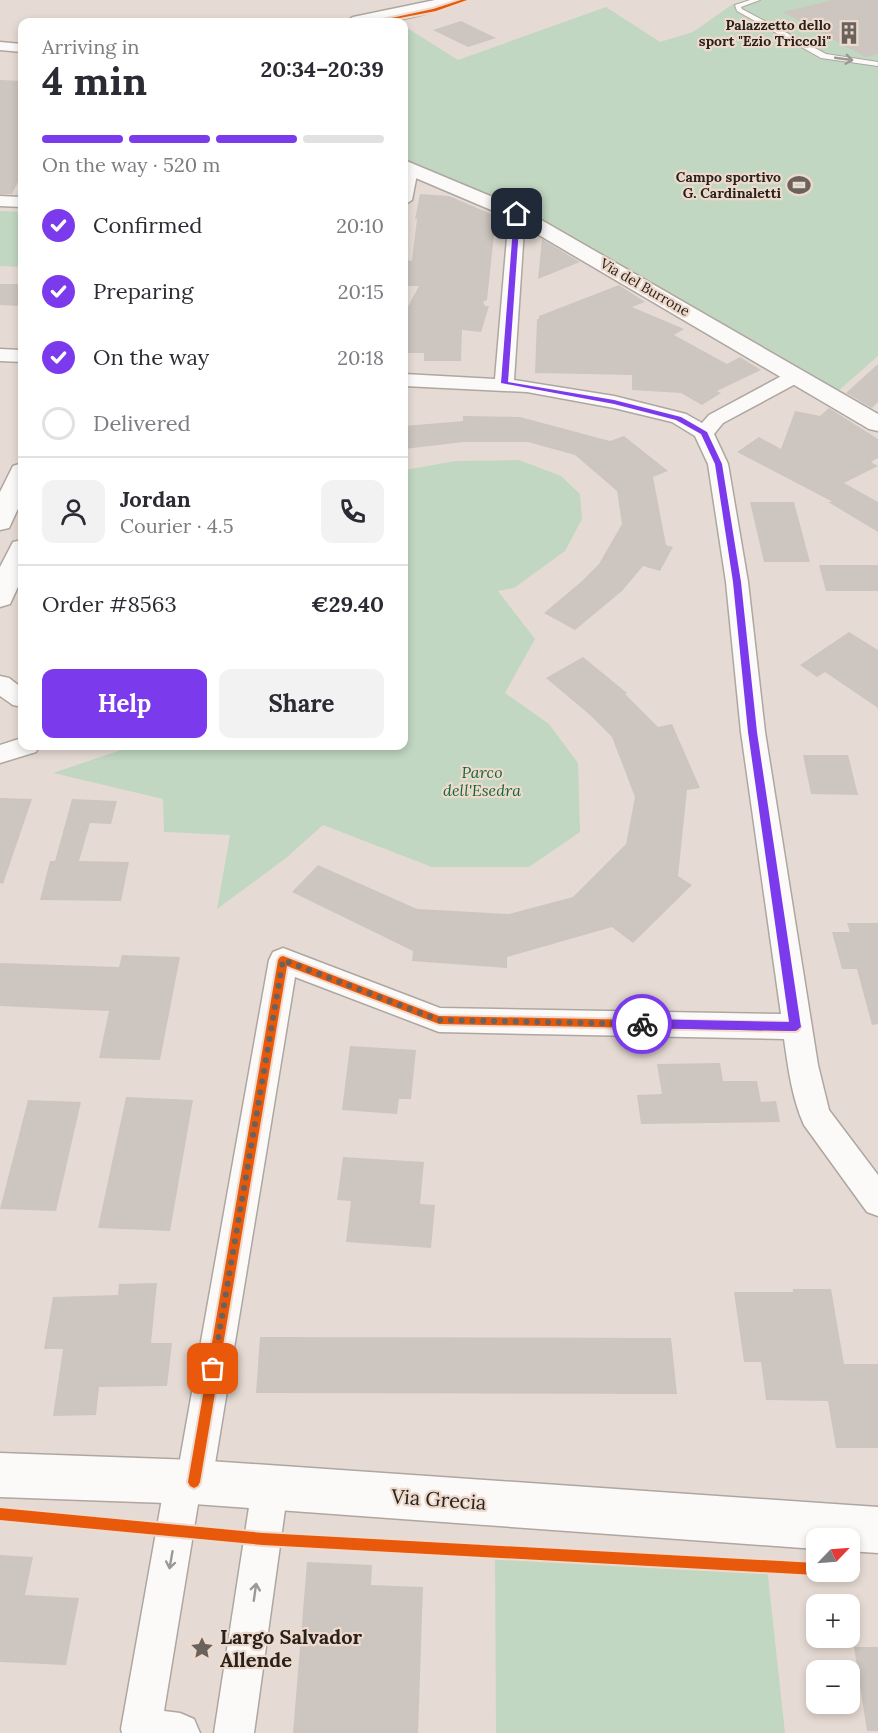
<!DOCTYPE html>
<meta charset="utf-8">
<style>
body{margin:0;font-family:Lora,serif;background:#f2f2f3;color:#2b2b33;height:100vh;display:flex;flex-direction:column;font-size:22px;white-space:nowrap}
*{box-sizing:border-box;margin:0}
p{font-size:20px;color:#7c7c81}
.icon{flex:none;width:33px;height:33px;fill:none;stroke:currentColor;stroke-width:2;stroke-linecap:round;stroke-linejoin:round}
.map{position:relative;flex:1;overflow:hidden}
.details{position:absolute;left:18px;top:18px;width:390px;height:732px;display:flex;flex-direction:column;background:#fff;border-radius:12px;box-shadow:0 3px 9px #0003}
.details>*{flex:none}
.needle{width:39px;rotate:65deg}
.controls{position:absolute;left:806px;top:1528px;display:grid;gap:12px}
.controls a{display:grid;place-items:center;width:54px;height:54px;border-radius:12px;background:#fff;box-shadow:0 3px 9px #0003;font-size:30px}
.pin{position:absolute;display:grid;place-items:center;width:51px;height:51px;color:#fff;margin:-26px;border-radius:12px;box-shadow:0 3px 9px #0006}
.courier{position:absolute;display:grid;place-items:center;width:60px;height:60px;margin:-30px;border:4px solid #7c3aed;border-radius:50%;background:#fff;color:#222;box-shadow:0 2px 8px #0007}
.summary em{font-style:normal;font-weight:800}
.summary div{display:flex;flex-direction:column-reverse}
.summary{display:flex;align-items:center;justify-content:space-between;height:102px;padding:0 24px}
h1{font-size:39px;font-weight:800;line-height:45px}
.bar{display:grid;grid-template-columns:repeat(4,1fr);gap:9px 6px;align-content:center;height:72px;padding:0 24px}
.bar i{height:8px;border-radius:4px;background:#e1e1e2}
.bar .on{background:#7c3aed}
.bar p{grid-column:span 4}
.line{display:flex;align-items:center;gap:15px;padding:0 24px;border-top:2px solid #e1e1e2}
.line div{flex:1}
.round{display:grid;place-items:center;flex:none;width:63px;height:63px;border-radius:12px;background:#f2f2f3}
ol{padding:0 24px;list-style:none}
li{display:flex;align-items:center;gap:18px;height:66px}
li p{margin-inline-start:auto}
li .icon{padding:6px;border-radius:50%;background:#7c3aed;color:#fff;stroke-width:4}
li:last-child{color:#7c7c81}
li i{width:33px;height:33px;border:3px solid #e1e1e2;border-radius:50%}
.action{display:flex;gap:12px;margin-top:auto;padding:12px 24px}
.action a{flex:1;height:69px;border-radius:12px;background:#7c3aed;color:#fff;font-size:24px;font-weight:800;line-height:69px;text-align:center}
.action a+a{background:#f2f2f3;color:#2b2b33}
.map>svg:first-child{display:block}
.green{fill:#c1d7c1}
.building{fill:#cdc5bf}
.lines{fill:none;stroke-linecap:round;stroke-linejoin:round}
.lane-casing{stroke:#aea6a1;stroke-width:2}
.street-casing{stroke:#aea6a1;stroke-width:3}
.secondary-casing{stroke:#aea6a1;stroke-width:3}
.lane{fill:#fbfaf9;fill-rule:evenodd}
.street{fill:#fbfaf9;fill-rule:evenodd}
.secondary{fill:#fbfaf9;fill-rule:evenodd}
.cycleway-casing{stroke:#eedacc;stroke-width:4}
.cycleway{fill:#e8590c;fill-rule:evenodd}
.oneway{stroke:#9c9896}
.route{fill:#7c3aed}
.done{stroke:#6a625c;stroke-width:6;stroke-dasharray:0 10.8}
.labels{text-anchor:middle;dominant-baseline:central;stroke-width:4.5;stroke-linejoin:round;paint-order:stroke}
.far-poi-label{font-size:14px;font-weight:bold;fill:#28211c;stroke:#eedacc;text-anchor:end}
.far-street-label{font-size:14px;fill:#28211c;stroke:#eedacc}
.park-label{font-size:16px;font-style:italic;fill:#11673b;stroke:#eedacc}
.near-street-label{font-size:20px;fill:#28211c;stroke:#eedacc}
.near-poi-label{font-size:20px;font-weight:bold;fill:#28211c;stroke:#eedacc;text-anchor:start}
</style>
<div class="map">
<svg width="878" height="1733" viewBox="0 0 878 1733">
<rect width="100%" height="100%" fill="#e6dbd4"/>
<!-- green -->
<g class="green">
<path d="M748,0H878V356L837,392L534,216L404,162V26L458,60L606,7L660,42L693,32L733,4Z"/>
<path d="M0,211L22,212V267L0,266Z"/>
<path d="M519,460L561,476L580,494L582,519L565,551L514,588L498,591L535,639L505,693L549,724L578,763L580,832L529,867H432L323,825L286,858L217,909L230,835L164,832L163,799L53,773L133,746H404V470L456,461Z"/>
<path d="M495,1552L767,1567L785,1733H496Z"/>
</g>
<!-- building -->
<g class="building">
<path d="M833,0H878V54L865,57L783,12Z"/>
<path d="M461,21L496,38L468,47L433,30Z"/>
<path d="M0,80L22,81V174L12,194H0Z"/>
<path d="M420,194L449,196L496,216L487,300L483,302L485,306H489L481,332L462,330L461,361H424V353H404V314L419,286H404V280L407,260L412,261L417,219H415Z"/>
<path d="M542,239L580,262L538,279Z"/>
<path d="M0,284H22V306L0,305Z"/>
<path d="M619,285L645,302L632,307L684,329L674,335L727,364L740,357L761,370L717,391L721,393L702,405L681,393L632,390V375L535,373L537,319H539V316Z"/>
<path d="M878,364V402L872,408L846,393Z"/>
<path d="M829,408L878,439V458L871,462L878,466L844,483L878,502V532L828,502H833L737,452L759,437L781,449L795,411L820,416Z"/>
<path d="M463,416L520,417L610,441L624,436L668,471L653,477L666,545L673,547L660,571L643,566L622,591L575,630L544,613L581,582L599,564L622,524L617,491L575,455L528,442H464L404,449V426L463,421Z"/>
<path d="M750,502H794L810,562H764Z"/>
<path d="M819,565H878V591H826Z"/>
<path d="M849,632L878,650V708L825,672L817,677L800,665Z"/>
<path d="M583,657L627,693L625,694L658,727L672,724L700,788L687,790L678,876L692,885L633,943L612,927L507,957V968L412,961L413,951L292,892L318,865L417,909L509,914L573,897L626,844L635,797L612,737L590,715L546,678Z"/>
<path d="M803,755H848L858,795L811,794Z"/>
<path d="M0,798L32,799L3,884L0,883Z"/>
<path d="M72,799L117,801L111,824L90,823L79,861L129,862L121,901L40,900L50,861H55Z"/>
<path d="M847,923H878V1024L872,1025L857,969H842L832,932H850Z"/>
<path d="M122,955L180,957L160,1060L99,1058L109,1011L0,1006V963L119,967Z"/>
<path d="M350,1046L416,1050L411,1099H399L397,1114L342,1110Z"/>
<path d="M720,1063L723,1081H757L761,1102L776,1101L780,1122L641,1124L637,1095L662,1094L657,1064Z"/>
<path d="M126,1097L193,1100L170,1231L98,1228Z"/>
<path d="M28,1100L81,1102L56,1211L0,1209Z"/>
<path d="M343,1157L424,1162L420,1204L435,1205L431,1248L346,1242L351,1201L337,1200Z"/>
<path d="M157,1283L151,1343H172L167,1386L99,1387L96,1415L53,1416L63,1349H44L53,1297L118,1295L119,1284Z"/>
<path d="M793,1289H831L844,1364H878V1448H836L828,1401L766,1400L761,1362H744L734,1292H793Z"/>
<path d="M260,1337L671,1338L677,1394L256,1393Z"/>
<path d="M0,1555L33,1557L25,1595L79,1598L66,1665L0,1662Z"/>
<path d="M307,1562L372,1565L371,1585L423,1587L418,1733H293Z"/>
<path d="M854,1647H878V1731H867Z"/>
</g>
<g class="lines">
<!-- lane casing -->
<g class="lane-casing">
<path id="lane" d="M750,0H760L741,7L742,9L826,54L878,62V66L821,58L737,11L735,5Z"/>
</g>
<!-- street casing -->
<g class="street-casing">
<g id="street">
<path d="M0,42L22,44V52L0,50Z"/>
<path d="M410,164L418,169L412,200L404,205V167Z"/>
<path d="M0,196L22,197V207L0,206Z"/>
<path d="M517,209L525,214L514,380L614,396L686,414L702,423L709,415L787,373H801L804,377L801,381L723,423L714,434L728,464L748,582L765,732L818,1065L829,1110L878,1175V1216L867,1212L804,1125C792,1099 788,1067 784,1039L439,1032L295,977L212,1482L207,1495L199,1498L164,1711L180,1713L194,1719L200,1733H122L121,1729L165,1482L170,1469L179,1465L269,960L273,952L283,948L440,1008L781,1014L741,732L726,582L708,464L695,436L672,422L614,408L527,392L404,386V374L495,379L509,214Z"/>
<path d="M0,349L22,350V362L0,361Z"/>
<path d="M0,676L9,678L22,688V707L13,705L0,696Z"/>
<path d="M22,738V746H39L36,752L0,763V745Z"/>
<path d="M270,1470L283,1475L288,1488L254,1733H214L252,1488L257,1475Z"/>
</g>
</g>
<!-- secondary casing -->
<g class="secondary-casing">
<g id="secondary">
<path d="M435,0H458L456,3C422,17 380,26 345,22L353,17Z"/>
<path d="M404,160L524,210L878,414V431L869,429L510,218L404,173Z"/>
<path d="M22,463V500L9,528L0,530V492L13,466Z"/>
<path d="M22,540V578L10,604L0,607V567L13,542Z"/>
<path d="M0,1453L194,1460L878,1507V1553L849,1551V1539H816V1549L194,1504L0,1497Z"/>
</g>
</g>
<!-- lane -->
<use href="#lane" class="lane"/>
<!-- street -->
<use href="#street" class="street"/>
<!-- secondary -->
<use href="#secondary" class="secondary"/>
<!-- cycleway casing -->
<g class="cycleway-casing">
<g id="cycleway">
<path d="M461,0H467L436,11L379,22H373L433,9Z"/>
<path d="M283,956L439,1016L795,1023L798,1024L800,1027L798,1030L795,1031L439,1024L287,966L200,1482L198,1486L194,1488L190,1486L188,1482L278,960L280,957Z"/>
<path d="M0,1508L263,1533L816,1563V1572H821L816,1575L263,1545L0,1520Z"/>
</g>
</g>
<!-- cycleway -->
<use href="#cycleway" class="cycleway"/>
</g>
<!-- one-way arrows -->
<defs><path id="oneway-shaft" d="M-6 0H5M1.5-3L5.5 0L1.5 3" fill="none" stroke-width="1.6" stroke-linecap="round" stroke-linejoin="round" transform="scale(1.5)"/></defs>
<g class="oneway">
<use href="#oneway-shaft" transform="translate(844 59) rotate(8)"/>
<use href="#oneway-shaft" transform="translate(171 1560) rotate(100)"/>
<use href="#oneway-shaft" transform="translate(255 1592) rotate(-82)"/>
</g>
<!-- route -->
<path class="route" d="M517,212L520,214L508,382L614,400L681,417L707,432L722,464L741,582L757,732L801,1027L795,1031L642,1028L637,1024L642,1019L789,1022L748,732L733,582L715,464L701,434L676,420L614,404L501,383L514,214Z"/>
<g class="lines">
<!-- done -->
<path class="done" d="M213,1369L283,960L439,1020L642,1024"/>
</g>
<!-- icons -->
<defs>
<g id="building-bare" transform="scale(1.8)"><path d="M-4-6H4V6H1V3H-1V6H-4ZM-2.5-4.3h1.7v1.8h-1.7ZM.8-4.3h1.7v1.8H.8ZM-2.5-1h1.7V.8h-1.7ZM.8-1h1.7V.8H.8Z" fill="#6a625c" stroke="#eedacc" stroke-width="2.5" paint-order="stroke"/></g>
<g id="stadium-bare" transform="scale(1.8)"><path d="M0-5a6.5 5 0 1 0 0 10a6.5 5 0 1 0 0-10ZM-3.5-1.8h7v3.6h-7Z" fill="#6a625c" stroke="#eedacc" stroke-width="2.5" paint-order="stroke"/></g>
<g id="sight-bare" transform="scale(1.8)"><path d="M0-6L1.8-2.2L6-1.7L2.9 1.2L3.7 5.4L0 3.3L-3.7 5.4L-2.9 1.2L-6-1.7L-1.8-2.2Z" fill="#6a625c" stroke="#eedacc" stroke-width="2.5" paint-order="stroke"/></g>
</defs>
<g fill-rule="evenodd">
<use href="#building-bare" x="849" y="33"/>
<use href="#stadium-bare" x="799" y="185"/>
<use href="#sight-bare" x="202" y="1648"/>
</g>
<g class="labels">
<!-- far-poi labels -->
<g class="far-poi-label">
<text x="831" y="25">Palazzetto dello<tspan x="831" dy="16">sport "Ezio Triccoli"</tspan></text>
<text x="781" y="177">Campo sportivo<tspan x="781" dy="16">G. Cardinaletti</tspan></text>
</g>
<!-- far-street labels -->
<g class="far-street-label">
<text transform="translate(645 287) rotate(30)">Via del Burrone</text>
</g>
<!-- park labels -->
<g class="park-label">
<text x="482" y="772">Parco<tspan x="482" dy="18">dell'Esedra</tspan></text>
</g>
<!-- near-street labels -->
<g class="near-street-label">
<text transform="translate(439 1499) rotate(4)">Via Grecia</text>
</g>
<!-- near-poi labels -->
<g class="near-poi-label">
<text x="220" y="1636">Largo Salvador<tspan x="220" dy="23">Allende</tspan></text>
</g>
</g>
</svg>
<div class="controls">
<a><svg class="needle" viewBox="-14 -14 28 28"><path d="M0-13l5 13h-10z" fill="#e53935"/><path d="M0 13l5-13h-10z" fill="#7c7c81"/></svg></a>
<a>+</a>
<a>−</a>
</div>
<div class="pin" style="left:213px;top:1369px;background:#ea580c"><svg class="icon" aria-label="bag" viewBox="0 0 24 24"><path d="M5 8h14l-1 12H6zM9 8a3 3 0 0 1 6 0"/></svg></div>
<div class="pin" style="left:517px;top:214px;background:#1f2937"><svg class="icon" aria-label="home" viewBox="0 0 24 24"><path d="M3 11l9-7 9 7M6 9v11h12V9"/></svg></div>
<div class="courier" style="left:642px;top:1024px"><svg class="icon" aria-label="bike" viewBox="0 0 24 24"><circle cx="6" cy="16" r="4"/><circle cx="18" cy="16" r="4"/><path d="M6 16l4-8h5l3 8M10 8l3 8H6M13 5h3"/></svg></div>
<section class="details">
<div class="summary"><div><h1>4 min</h1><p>Arriving in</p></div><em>20:34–20:39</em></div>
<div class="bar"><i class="on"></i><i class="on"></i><i class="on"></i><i></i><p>On the way · 520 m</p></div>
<ol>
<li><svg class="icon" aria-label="check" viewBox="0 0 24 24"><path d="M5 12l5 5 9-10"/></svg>Confirmed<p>20:10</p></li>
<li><svg class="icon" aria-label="check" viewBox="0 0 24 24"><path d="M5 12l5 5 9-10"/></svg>Preparing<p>20:15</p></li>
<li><svg class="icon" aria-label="check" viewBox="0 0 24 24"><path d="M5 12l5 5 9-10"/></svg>On the way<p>20:18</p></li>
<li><i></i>Delivered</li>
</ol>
<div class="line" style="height:108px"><a class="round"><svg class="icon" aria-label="person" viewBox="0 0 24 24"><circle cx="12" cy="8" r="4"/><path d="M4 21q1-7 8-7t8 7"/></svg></a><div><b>Jordan</b><p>Courier · 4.5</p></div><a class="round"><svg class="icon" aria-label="phone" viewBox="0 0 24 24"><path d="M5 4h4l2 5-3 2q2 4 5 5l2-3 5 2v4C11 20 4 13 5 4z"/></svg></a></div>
<div class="line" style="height:78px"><div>Order #8563</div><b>€29.40</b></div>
<div class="action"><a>Help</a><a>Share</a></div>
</section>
</div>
